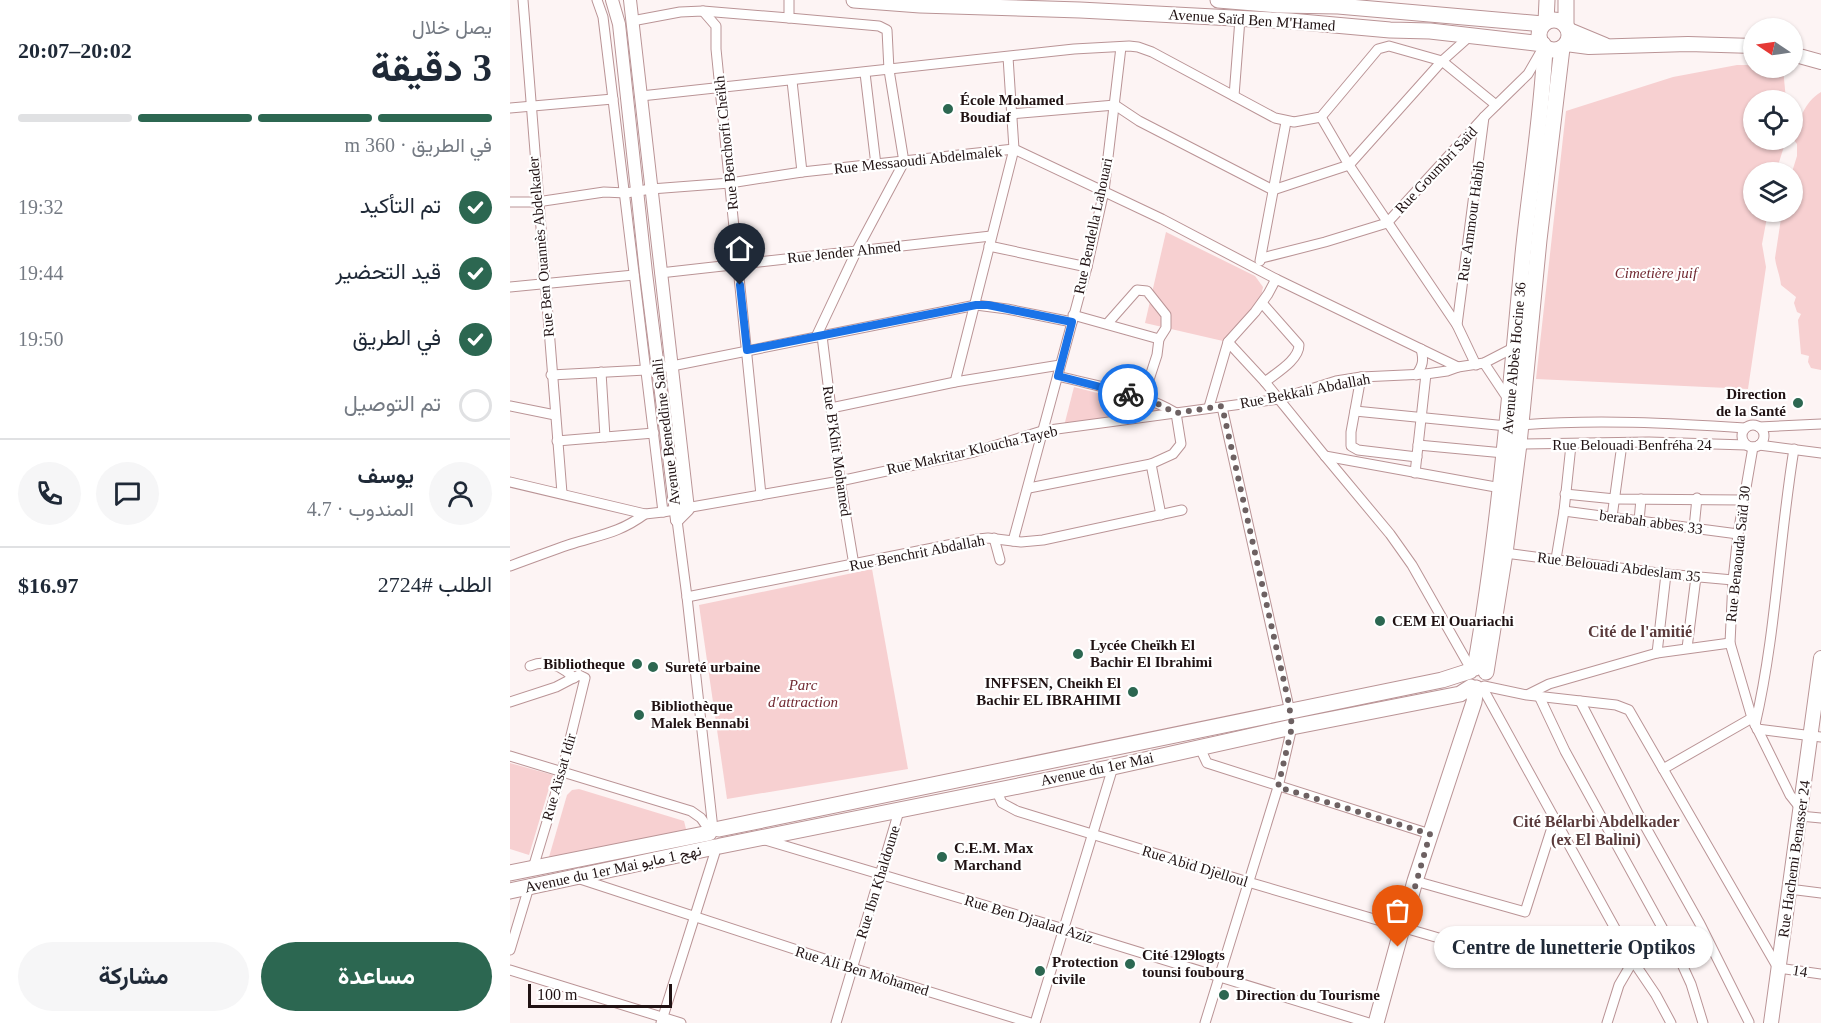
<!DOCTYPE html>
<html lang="ar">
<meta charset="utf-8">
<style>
body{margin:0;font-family:"Times New Roman",Vazirmatn,serif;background:#f6f6f7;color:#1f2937;direction:rtl;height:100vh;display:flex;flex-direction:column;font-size:22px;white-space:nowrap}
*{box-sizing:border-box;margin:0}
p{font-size:20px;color:#747a83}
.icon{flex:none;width:33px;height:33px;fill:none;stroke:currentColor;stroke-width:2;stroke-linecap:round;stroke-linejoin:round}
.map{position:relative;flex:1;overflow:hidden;direction:ltr}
.sheet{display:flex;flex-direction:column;background:#fff;width:510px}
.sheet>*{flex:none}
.needle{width:39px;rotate:283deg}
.tools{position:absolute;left:1233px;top:18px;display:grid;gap:12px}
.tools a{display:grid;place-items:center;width:60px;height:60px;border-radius:50%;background:#fff;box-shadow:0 2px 4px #0004;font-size:30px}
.scale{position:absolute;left:18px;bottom:15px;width:144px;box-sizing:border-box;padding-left:6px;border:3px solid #201213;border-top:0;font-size:16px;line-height:21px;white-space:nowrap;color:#201213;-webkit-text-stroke:4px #fff;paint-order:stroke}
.pin{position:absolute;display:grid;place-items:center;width:51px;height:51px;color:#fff;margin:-62px -26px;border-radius:50% 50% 50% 0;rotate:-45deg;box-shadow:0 0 6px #0007}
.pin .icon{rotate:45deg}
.courier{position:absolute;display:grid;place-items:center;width:60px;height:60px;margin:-30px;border:4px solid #1a73e8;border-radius:50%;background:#fff;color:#222;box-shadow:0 2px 8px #0007}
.bubble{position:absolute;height:42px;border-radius:21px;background:#fff;box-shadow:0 2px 4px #0004;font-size:20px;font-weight:700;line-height:42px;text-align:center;direction:rtl}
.headline em{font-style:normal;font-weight:700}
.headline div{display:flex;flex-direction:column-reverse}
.headline{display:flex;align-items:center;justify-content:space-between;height:102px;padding:0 18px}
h1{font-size:39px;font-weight:700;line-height:45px}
.bar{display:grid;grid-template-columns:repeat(4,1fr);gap:9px 6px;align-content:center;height:72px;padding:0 18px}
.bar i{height:8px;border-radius:4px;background:#e0e1e3}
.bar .current{background:#2c6751}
.bar p{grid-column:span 4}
.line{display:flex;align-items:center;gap:15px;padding:0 18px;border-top:2px solid #e0e1e3}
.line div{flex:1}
.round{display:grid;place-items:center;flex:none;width:63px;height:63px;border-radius:32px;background:#f6f6f7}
ol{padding:0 18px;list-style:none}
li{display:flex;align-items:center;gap:18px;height:66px}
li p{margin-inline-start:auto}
li .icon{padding:6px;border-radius:50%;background:#2c6751;color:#fff;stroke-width:4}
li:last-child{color:#747a83}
li i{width:33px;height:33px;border:3px solid #e0e1e3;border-radius:50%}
.button{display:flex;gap:12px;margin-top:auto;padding:12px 18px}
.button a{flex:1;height:69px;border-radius:36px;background:#2c6751;color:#fff;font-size:24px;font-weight:700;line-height:69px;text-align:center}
.button a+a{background:#f6f6f7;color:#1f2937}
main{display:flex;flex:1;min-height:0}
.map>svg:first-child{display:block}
.green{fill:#f7d0d1}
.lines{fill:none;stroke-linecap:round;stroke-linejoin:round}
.minor-casing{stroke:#ba9496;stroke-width:11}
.tertiary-casing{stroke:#ba9496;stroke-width:14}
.secondary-casing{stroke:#ba9496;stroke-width:16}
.primary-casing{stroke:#ba9496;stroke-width:17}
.minor{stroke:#fff;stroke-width:9}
.tertiary{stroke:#fff;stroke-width:12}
.secondary{stroke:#fff;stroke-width:14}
.primary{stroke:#fff;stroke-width:15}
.done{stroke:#6d6162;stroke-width:6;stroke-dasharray:0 10.8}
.route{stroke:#1a73e8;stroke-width:8}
.poi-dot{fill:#2c6751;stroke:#fff;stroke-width:2}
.labels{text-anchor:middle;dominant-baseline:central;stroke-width:4.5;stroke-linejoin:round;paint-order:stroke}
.street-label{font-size:15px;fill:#201213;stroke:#fff}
.poi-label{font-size:15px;font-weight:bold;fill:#201213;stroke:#fff;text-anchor:start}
.park-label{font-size:15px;font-style:italic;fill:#712931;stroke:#fff}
.neighbourhood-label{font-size:16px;font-weight:bold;fill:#5a3a3b;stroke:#fff}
</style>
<main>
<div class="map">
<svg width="1311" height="1023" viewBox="0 0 1311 1023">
<rect width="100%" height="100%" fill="#fdf4f4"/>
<!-- green -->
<g class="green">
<path d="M1227,65H1243L1244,68H1273L1276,100H1244V140H1276L1266,172H1244V212H1258L1252,244L1256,267L1238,389L1026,379L1056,111L1163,77Z"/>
<path d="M1311,92V370L1301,368L1298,362L1299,356L1291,354L1288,320L1291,314L1287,312L1284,303L1286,297L1271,285C1270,275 1266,267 1265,258L1272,212H1282V172L1287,156V144L1283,139C1289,121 1294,102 1311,92Z"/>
<path d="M656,232L745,276L753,287L750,302L713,341L635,323Z"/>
<path d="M564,387L654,410L554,426Z"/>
<path d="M362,569L398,769L217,799L189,605Z"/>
<path d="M0,763L43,775L19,855L0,849Z"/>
<path d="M69,789L174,821L176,829L173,835L45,861L39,857L57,795L62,790Z"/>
</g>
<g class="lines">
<!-- minor casing -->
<g class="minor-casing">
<g id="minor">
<path d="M13,0L52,493"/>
<path d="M87,0L93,17L153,512"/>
<path d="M279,0V18L369,26L377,30L379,70L394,162L347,250L306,337"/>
<path d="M193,11L206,26V49L251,495"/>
<path d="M122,21L170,12L193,11L279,18"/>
<path d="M355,73L366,165"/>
<path d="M282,81L292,172"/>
<path d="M131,96L564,49L619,46L628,47L642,52L765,118L784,122L811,117L863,55L868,49L879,46L932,61L986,105"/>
<path d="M724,96L730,19"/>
<path d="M0,108L103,99"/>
<path d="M501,114L605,105L629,121L763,190L839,165L932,61L960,36"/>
<path d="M811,117L839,165L947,325L966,365"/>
<path d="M0,202H27L94,192L116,193L141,189L220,183L292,172L504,149L652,219L766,279L948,367"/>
<path d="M479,246L577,267"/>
<path d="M752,258L815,242L877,223L974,117L1018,74L1033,48"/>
<path d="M750,261L776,122"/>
<path d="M150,273L481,236"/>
<path d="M0,287L124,275"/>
<path d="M752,303L789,345C789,360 766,373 755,382"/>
<path d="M563,315L649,339L647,355L633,398"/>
<path d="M597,324L627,290L637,291L656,315V328L649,339"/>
<path d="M947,325L974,117"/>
<path d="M312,336L330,481L344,565"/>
<path d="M718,342L755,382L815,456L880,534L902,565L961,669"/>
<path d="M974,363L998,399"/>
<path d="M91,372L95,437"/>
<path d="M41,375L136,370L162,366L466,305L497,309L562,322"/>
<path d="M906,375C913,366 914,360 911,349"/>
<path d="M851,377L841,432V446L848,450L907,457"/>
<path d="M445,382L504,149L498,57"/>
<path d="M0,406L45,415"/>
<path d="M699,407L718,342L745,312L758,294L766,279"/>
<path d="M712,407L780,712"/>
<path d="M321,408L445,382L550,365"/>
<path d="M845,411L997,426"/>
<path d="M1011,425C1085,419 1161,423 1235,428"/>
<circle cx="1243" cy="436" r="11"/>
<path d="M1249,427L1311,424"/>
<path d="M47,441L144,433"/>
<path d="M1009,444L1139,442L1236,445"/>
<path d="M908,445L994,453"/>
<path d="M1249,445L1311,453"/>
<path d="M1243,447L1228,534L1223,580L1220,643L1242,718L1280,795L1291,809"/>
<path d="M815,456L991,488"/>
<path d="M641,464L651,515"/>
<path d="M905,473L916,374"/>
<path d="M0,482L135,514L153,512L330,481L464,452L532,431L769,399L826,381L851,377L916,374L937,371L948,367L974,363L1005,347"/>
<path d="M519,488L641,464L663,454L671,444L666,413C634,393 585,386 548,376"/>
<path d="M1055,494L1105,499L1232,500"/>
<path d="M1054,511L1228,534"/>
<path d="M1102,517L1112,444"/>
<path d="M167,520L177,597L203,829"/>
<path d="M1129,521L1131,499"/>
<path d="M1184,528L1187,498"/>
<path d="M484,538L490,560"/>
<path d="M503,541L577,267L594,191L611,47"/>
<path d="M995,553L1156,574L1223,580"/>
<path d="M1046,559L1054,511L1061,445"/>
<path d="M0,566C19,559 38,552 58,545C88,535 108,534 135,514"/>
<path d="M177,597L468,539L478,538L511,542L533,540L672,510"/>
<path d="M1177,648L1186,577"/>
<path d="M1147,653L1156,574"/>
<path d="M20,666C37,659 51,665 64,678"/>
<path d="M974,686L1017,695L1106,705L1119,710L1268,968L1311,974"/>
<path d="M972,687L1123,961L1146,995L1161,1023"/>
<path d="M1019,694L1039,684L1147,653L1220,643"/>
<path d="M1029,696L1055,751L1170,960L1181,984L1193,1023"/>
<path d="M1070,701L1130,817L1190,924L1239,1022"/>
<path d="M0,702L46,687L69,675L75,678L52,772L23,868"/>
<path d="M1245,725C1266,635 1269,540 1284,449"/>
<path d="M1247,729L1311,737"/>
<path d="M690,748L697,763L920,834"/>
<path d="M0,756L181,811L191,818L200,831"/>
<path d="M1153,769L1242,718"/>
<path d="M486,790L492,803L507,811L738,882L939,941"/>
<path d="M1290,816L1311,818"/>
<path d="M252,839L554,929L859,1023"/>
<path d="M67,878L342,968L521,1023"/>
<path d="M905,881L1015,912L1045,818"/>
<path d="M1279,889L1311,893"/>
<path d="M0,950L19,887"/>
<path d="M0,970L171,1023"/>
<path d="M151,1023L207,846"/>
<path d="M326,1023L389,811"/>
<path d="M525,1023L603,767"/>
<path d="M695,1023L768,787L782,727"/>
<path d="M1097,1023L1109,985L1123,961"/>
</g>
</g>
<!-- tertiary casing -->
<g class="tertiary-casing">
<g id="tertiary">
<path d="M102,0L109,24L136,273L167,520"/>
<path d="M120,0L178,509L167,520"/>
</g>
</g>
<!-- secondary casing -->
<g class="secondary-casing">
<g id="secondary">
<path d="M1059,30L1095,45"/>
<path d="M1056,44L1079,47L1178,44L1244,46"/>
<path d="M1282,54L1311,62"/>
<path d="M1261,1023L1311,658"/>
</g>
</g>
<!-- primary casing -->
<g class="primary-casing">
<g id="primary">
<path d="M344,0L410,5L570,10L780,21L880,30L920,31L1033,44"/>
<path d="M708,0L768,5L828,6L1033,24"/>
<path d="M1056,0V26"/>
<circle cx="1044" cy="35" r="15"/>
<path d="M1036,22L1037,0"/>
<path d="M965,668C989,531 1000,392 1013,254C1020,185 1032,116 1035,47"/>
<path d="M976,672L995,553L1009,444L1029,240L1052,48"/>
<path d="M209,829L932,680L960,671"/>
<path d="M210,846L603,767L782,727L950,694L961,687"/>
<path d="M0,873L199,833"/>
<path d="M0,891L205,847"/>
<path d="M866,1023L905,881L964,702L966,688"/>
</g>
</g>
<!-- minor -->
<use href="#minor" class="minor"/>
<!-- tertiary -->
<use href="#tertiary" class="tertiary"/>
<!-- secondary -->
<use href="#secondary" class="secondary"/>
<!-- primary -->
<use href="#primary" class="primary"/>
</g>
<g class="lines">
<!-- done -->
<path class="done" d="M618,394L642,401L666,413L712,406L779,704L782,727L768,787L920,834L888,947"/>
<!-- route -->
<path class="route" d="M230,285L237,350L466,305H478L562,322L548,376L618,394"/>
</g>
<!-- markers -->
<g class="poi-dot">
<circle cx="438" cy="109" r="6"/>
<circle cx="1288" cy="403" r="6"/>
<circle cx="870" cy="621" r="6"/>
<circle cx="568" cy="654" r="6"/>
<circle cx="127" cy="664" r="6"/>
<circle cx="143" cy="667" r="6"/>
<circle cx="623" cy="692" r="6"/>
<circle cx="129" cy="715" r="6"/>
<circle cx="432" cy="857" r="6"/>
<circle cx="620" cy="964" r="6"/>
<circle cx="530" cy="971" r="6"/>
<circle cx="714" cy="995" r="6"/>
</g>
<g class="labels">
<!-- street labels -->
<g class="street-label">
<text transform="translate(742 20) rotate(4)">Avenue Saïd Ben M'Hamed</text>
<text transform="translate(216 143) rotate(-96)">Rue Benchorfi Cheïkh</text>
<text transform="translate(408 160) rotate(-6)">Rue Messaoudi Abdelmalek</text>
<text transform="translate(926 170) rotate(-47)">Rue Goumbri Saïd</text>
<text transform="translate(961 221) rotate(-82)">Rue Ammour Habib</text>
<text transform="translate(583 226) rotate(-78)">Rue Bendella Lahouari</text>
<text transform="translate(31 247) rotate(-95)">Rue Ben Ouannès Abdelkader</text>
<text transform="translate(334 252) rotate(-6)">Rue Jender Ahmed</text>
<text transform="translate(1004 358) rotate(-85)">Avenue Abbès Hocine 36</text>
<text transform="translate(795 391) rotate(-11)">Rue Bekkali Abdallah</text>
<text transform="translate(156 432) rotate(-97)">Avenue Beneddine Sahli</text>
<text x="1122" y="445">Rue Belouadi Benfréha 24</text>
<text transform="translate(462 450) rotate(-13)">Rue Makritar Kloucha Tayeb</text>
<text transform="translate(327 451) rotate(82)">Rue B'Khit Mohamed</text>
<text transform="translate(1141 522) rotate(8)">berabah abbes 33</text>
<text transform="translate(407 553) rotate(-11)">Rue Benchrit Abdallah</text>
<text transform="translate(1228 554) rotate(-84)">Rue Benaouda Saïd 30</text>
<text transform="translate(1109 567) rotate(7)">Rue Belouadi Abdeslam 35</text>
<text transform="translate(587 769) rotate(-12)">Avenue du 1er Mai</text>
<text transform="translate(49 777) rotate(-74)">Rue Aïssat Idir</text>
<text transform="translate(1284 859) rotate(-82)">Rue Hachemi Benasser 24</text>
<text transform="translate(685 866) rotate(17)">Rue Abid Djelloul</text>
<text transform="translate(103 869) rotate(-12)">Avenue du 1er Mai نهج 1 مايو</text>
<text transform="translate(368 882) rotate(-73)">Rue Ibn Khaldoune</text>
<text transform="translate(519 919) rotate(17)">Rue Ben Djaalad Aziz</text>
<text transform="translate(352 971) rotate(17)">Rue Ali Ben Mohamed</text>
<text transform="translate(1290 971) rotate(9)">14</text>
</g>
<!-- poi labels -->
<g class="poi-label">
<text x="450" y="100">École Mohamed<tspan x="450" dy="17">Boudiaf</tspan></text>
<text x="1276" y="394" text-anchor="end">Direction<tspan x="1276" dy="17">de la Santé</tspan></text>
<text x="882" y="621">CEM El Ouariachi</text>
<text x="580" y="645">Lycée Cheïkh El<tspan x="580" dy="17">Bachir El Ibrahimi</tspan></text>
<text x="115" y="664" text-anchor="end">Bibliotheque</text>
<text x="155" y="667">Sureté urbaine</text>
<text x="611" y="683" text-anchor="end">INFFSEN, Cheikh El<tspan x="611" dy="17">Bachir EL IBRAHIMI</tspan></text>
<text x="141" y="706">Bibliothèque<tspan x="141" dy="17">Malek Bennabi</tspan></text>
<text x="444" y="848">C.E.M. Max<tspan x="444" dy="17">Marchand</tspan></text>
<text x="632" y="955">Cité 129logts<tspan x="632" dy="17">tounsi foubourg</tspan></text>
<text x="542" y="962">Protection<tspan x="542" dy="17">civile</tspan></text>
<text x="726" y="995">Direction du Tourisme</text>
</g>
<!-- park labels -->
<g class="park-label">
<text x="1146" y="273">Cimetière juif</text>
<text x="293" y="685">Parc<tspan x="293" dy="17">d'attraction</tspan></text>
</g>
<!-- neighbourhood labels -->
<g class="neighbourhood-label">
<text x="1130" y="631">Cité de l'amitié</text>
<text x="1086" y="821">Cité Bélarbi Abdelkader<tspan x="1086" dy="18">(ex El Balini)</tspan></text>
</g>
</g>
</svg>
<div class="tools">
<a><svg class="needle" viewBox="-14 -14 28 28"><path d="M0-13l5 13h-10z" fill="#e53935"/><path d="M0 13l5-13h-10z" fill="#747a83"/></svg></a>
<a><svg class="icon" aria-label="locate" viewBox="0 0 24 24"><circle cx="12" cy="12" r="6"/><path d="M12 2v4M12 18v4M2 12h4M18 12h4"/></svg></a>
<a><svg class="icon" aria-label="layers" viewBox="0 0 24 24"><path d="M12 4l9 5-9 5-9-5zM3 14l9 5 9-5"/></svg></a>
</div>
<div class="scale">100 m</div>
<div class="pin" style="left:888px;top:947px;background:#ea580c"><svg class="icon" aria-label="bag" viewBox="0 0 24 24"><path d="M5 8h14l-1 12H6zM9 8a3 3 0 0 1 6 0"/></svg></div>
<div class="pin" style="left:230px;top:285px;background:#1f2937"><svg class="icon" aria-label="home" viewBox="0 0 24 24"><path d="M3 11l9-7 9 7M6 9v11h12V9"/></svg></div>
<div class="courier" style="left:618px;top:394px"><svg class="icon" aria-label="bike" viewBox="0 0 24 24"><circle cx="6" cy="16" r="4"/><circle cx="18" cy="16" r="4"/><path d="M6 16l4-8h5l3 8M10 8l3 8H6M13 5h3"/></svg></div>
<div class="bubble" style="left:924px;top:926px;width:279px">Centre de lunetterie Optikos</div>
</div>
<section class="sheet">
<div class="headline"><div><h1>3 دقيقة</h1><p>يصل خلال</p></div><em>20:02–20:07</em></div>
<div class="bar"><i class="current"></i><i class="current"></i><i class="current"></i><i></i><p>في الطريق · 360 m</p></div>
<ol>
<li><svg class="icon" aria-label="check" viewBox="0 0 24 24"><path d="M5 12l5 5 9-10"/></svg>تم التأكيد<p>19:32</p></li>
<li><svg class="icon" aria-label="check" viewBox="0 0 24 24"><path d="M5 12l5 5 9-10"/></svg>قيد التحضير<p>19:44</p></li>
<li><svg class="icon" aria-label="check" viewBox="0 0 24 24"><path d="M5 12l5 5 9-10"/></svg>في الطريق<p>19:50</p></li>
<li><i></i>تم التوصيل</li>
</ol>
<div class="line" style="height:108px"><a class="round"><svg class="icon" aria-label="person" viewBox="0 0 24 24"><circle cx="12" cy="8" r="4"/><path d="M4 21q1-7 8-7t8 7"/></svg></a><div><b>يوسف</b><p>المندوب · 4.7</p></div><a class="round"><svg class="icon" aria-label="chat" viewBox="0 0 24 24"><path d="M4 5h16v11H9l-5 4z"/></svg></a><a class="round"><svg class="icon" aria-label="phone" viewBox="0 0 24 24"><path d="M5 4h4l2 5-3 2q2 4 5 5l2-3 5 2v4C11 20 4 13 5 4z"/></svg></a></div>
<div class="line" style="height:78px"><div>الطلب #2724</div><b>$16.97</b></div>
<div class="button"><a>مساعدة</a><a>مشاركة</a></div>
</section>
</main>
